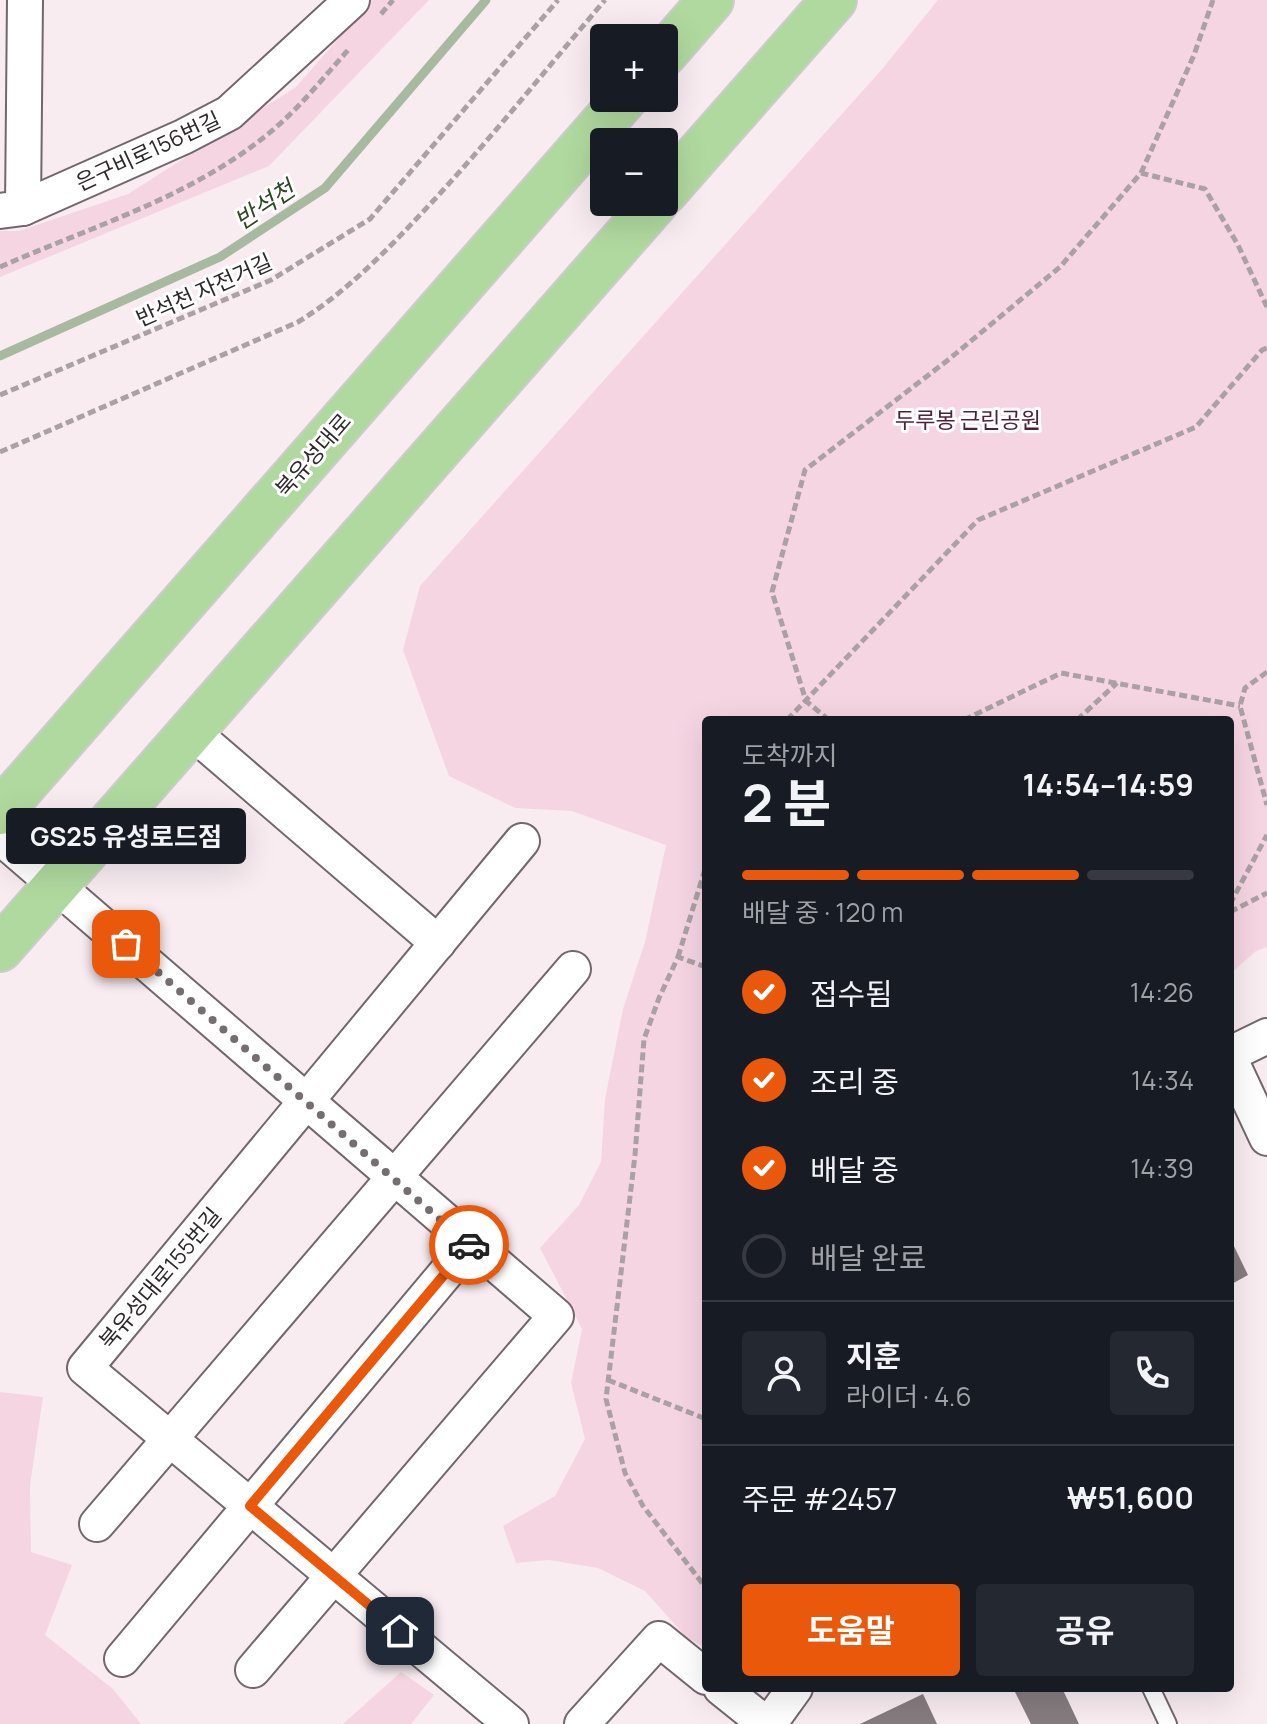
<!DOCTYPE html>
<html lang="ko">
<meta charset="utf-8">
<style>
body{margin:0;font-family:Manrope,"Noto Sans KR",sans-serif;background:#242831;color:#f1f3f6;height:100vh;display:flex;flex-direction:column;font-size:30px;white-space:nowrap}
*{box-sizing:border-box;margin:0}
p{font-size:26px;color:#9ea1a6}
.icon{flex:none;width:44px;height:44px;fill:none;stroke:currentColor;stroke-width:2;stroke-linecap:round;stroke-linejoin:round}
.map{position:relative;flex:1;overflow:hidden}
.sheet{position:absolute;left:702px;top:716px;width:532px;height:976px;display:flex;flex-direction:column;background:#171b24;border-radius:8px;box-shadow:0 8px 32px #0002}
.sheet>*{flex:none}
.tools{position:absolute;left:590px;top:24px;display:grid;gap:16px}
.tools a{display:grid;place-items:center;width:88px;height:88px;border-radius:8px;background:#171b24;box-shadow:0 8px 32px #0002;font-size:40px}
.pin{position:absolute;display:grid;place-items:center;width:68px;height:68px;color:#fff;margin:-34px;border-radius:16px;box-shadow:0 4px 12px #0006}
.courier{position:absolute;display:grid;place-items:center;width:80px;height:80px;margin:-40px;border:6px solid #ea580c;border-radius:50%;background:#fff;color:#222;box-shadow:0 2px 10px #0007}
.bubble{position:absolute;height:56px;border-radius:8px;background:#171b24;box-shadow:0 8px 32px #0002;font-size:26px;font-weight:700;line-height:56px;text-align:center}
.headline em{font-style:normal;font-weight:700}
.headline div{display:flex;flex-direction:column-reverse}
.headline{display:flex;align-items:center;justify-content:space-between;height:136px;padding:0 40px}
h1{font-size:52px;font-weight:700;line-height:60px}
.bar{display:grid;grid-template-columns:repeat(4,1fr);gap:12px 8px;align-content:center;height:96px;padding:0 40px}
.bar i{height:10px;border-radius:6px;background:#363941}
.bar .selected{background:#ea580c}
.bar p{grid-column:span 4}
.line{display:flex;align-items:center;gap:20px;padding:0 40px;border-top:2px solid #363941}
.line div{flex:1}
.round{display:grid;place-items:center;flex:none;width:84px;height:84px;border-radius:8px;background:#242831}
ol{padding:0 40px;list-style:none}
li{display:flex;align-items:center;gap:24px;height:88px}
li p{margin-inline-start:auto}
li .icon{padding:8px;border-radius:50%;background:#ea580c;color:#fff;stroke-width:4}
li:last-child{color:#9ea1a6}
li i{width:44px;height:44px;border:4px solid #363941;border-radius:50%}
.primary-button{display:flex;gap:16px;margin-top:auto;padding:16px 40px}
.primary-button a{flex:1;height:92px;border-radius:8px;background:#ea580c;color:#fff;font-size:32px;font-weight:700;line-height:92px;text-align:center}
.primary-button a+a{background:#242831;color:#f1f3f6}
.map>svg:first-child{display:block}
.green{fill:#f6d5e3}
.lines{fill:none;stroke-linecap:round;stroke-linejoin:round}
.stream{stroke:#a7baa0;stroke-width:9}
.building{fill:#867c80}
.lane-casing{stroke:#71676c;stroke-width:20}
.street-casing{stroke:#71676c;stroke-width:38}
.primary-casing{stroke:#cdcccc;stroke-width:48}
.path{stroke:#aaa1a5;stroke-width:5;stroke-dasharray:8 4;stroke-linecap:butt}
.lane{stroke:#fff;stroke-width:16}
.street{stroke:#fff;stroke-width:34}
.primary{stroke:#b0d99f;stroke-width:44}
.done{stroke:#756e70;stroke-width:8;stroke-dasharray:0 14.4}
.route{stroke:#ea580c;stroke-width:10}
.labels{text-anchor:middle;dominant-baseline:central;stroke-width:6;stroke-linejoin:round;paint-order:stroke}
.street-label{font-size:22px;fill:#2e2a2b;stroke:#fff}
.park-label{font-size:22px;fill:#4d2138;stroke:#fff}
.water-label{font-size:24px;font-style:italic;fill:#2d4921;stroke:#fff}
</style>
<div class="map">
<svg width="1267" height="1724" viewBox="0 0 1267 1724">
<rect width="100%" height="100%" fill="#f8ecf1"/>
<!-- green -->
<g class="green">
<path d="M372,0H429L269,166L0,277V231H19L128,194L296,87Z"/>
<path d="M938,0H1267V947L1256,951L1230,974V720H706V1648L686,1637L645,1591L598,1568L549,1560L516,1563L503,1526L555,1496L585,1439L571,1383L582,1329L540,1248L579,1205L601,1162L605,1099L623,1009L645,942L666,845L572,811L515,808L449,776L403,650L420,586L883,68Z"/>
<path d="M0,1392L43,1397L30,1485L31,1552L72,1565L45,1635L113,1689L141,1724H0Z"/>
<path d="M401,1672L434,1695L411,1724H343Z"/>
</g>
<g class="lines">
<!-- stream -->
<path class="stream" d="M0,356L220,257L325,188L486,0"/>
</g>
<!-- building -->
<g class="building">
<path d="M1230,1238L1248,1275L1230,1285Z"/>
<path d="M1013,1688H1062L1079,1724H1031Z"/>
<path d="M923,1694L937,1724H860Z"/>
</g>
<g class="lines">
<!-- lane casing -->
<g class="lane-casing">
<path id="lane" d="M1151,1688L1168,1724"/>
</g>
<!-- street casing -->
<g class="street-casing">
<g id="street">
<path d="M23,208L25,0"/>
<path d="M0,211L23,208L183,137L229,113L352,0"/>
<path d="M191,731L438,943"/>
<path d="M0,837L556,1316L253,1670"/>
<path d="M1230,1054L1267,1036"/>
<path d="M1230,1059L1267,1138"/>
<path d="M97,1524L573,969"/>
<path d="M122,1659L471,1243"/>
<path d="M721,1688L766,1724"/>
<path d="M511,1724L85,1368L522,841"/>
<path d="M582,1724L659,1639L706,1677"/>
<path d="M769,1724L795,1688"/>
</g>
</g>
<!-- primary casing -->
<g class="primary-casing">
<g id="primary">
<path d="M664,54L711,0"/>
<path d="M664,193L834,0"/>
<path d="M0,812L625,98"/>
<path d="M0,949L656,202"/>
</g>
</g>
<!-- path -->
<g class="path">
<path d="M381,14L393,0"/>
<path d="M1141,173L1194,55L1213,0"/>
<path d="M0,267C97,224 203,194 283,121C307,99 328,72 350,48"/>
<path d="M0,395L271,280L370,219L558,0"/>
<path d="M0,452L298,322C350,290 392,245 434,200C493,136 548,67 605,0"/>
<path d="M1267,672L1245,688L1240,706L1267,805"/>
<path d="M787,720L978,520L1196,427L1262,350L1267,348"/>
<path d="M829,720L806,701L772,592L805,470L948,360L1060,267L1141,173L1205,189L1238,245L1267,307"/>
<path d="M964,720L1061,673L1240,706"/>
<path d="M1077,720L1117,683"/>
<path d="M1230,904L1267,835"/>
<path d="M1230,912L1267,893"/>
<path d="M678,957L706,866"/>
<path d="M706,967L678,957L659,998L644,1039L635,1155L606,1399L625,1473L643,1506L706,1588"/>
<path d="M608,1380L706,1419"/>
</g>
<!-- lane -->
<use href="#lane" class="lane"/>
<!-- street -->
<use href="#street" class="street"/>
<!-- primary -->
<use href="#primary" class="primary"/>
</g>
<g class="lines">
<!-- done -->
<path class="done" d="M126,944L469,1245"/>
<!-- route -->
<path class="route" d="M400,1631L250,1506L469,1245"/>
</g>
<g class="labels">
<!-- street labels -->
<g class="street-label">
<text transform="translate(148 151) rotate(-25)">은구비로156번길</text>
<text transform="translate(204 290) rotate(-24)">반석천 자전거길</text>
<text transform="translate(313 455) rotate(-49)">북유성대로</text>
<text transform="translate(160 1278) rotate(-50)">북유성대로155번길</text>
</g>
<!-- park labels -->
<g class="park-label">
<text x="968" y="420">두루봉 근린공원</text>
</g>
<!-- water labels -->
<g class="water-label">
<text transform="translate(264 204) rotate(-34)">반석천</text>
</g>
</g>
</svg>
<div class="tools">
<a>+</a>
<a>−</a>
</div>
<div class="pin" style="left:126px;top:944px;background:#ea580c"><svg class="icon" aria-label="bag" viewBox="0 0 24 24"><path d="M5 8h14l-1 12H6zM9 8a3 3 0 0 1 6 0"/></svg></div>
<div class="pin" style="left:400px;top:1631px;background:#1f2937"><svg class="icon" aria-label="home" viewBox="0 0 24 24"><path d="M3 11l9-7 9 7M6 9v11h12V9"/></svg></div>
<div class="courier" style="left:469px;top:1245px"><svg class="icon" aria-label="car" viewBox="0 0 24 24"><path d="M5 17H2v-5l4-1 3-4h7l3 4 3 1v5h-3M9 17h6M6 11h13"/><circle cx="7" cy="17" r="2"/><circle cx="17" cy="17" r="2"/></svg></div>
<div class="bubble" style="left:6px;top:808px;width:240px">GS25 유성로드점</div>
<section class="sheet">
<div class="headline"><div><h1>2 분</h1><p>도착까지</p></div><em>14:54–14:59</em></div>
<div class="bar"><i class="selected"></i><i class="selected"></i><i class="selected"></i><i></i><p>배달 중 · 120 m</p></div>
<ol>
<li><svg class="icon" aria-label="check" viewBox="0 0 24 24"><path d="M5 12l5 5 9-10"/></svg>접수됨<p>14:26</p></li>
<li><svg class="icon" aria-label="check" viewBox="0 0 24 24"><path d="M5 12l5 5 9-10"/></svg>조리 중<p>14:34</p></li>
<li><svg class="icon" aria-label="check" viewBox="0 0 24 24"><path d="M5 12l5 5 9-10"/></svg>배달 중<p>14:39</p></li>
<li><i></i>배달 완료</li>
</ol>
<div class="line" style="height:144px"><a class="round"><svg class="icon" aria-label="person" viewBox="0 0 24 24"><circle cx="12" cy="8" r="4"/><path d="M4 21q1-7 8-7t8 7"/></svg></a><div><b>지훈</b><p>라이더 · 4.6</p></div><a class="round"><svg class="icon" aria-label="phone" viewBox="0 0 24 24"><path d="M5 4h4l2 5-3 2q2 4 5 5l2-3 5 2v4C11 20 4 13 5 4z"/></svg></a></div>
<div class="line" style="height:104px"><div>주문 #2457</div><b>₩51,600</b></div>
<div class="primary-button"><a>도움말</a><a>공유</a></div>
</section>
</div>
